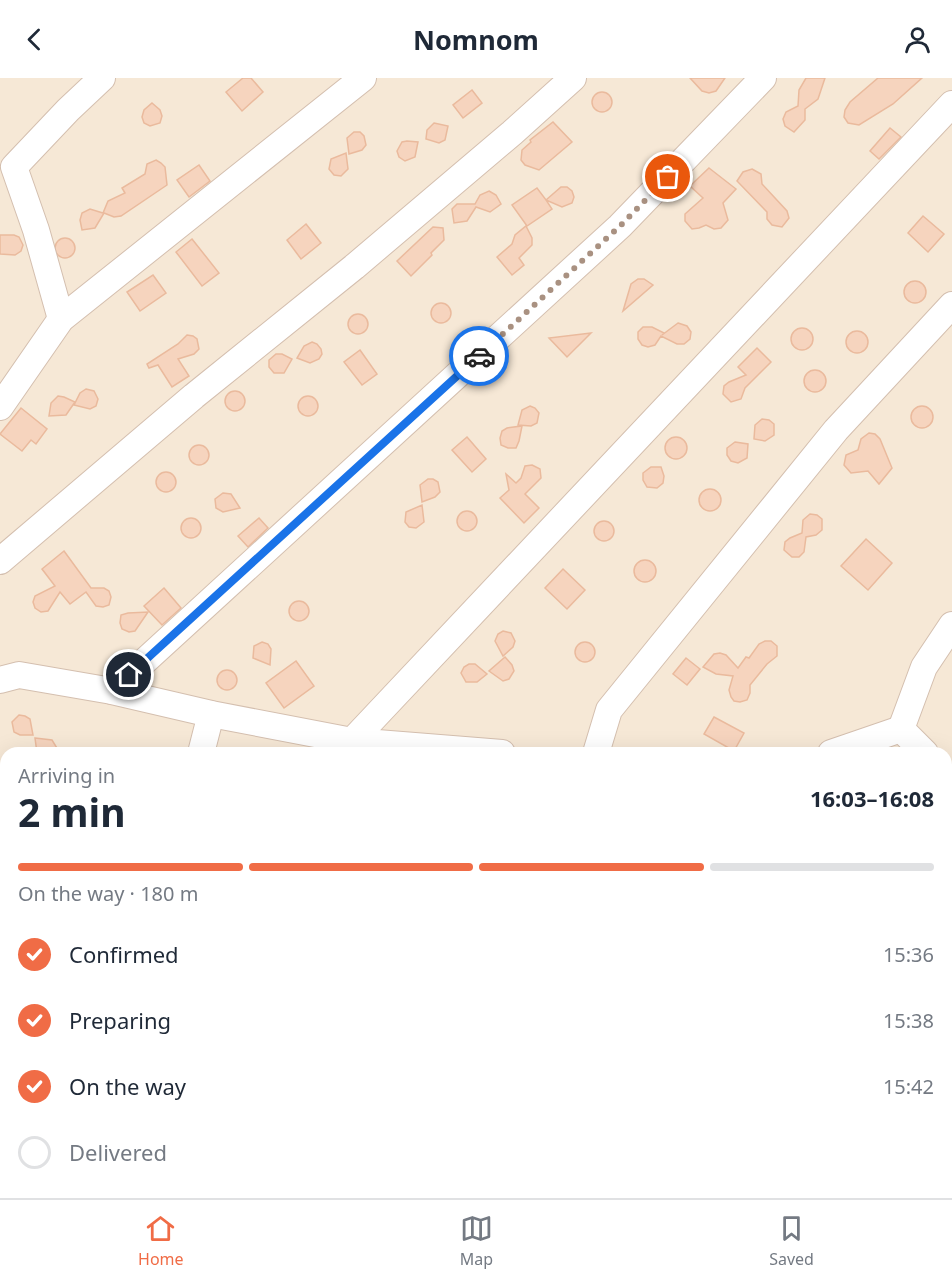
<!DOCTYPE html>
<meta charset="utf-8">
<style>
body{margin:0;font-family:"Noto Sans",sans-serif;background:#f2f2f3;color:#1f2937;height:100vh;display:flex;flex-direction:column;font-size:22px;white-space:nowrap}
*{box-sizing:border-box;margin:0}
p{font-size:20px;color:#747a83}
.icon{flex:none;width:33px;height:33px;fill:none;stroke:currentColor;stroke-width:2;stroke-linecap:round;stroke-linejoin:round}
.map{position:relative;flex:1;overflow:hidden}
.side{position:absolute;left:0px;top:669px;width:952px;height:452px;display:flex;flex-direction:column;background:#fff;border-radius:18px 18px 0 0;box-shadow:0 6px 24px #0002}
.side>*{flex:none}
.pin{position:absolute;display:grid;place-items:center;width:51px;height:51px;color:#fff;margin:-26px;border:3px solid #fff;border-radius:50%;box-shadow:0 2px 6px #0007}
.courier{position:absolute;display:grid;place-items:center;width:60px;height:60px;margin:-30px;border:4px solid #1a73e8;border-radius:50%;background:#fff;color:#222;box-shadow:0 2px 8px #0007}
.head em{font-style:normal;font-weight:700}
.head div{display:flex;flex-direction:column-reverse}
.head{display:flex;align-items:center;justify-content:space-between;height:102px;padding:0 18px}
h1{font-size:39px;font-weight:700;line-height:45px}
.bar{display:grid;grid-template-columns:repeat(4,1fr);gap:9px 6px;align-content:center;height:72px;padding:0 18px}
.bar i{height:8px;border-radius:4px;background:#e0e1e3}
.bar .selected{background:#f06c46}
.bar p{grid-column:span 4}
ol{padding:0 18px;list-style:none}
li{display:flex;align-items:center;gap:18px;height:66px}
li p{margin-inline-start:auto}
li .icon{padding:6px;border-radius:50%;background:#f06c46;color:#fff;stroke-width:4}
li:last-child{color:#747a83}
li i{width:33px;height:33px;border:3px solid #e0e1e3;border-radius:50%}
header{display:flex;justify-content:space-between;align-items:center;height:78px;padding:0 18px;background:#fff;font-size:27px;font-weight:700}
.tab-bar{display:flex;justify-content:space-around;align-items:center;height:84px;border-top:2px solid #e0e1e3;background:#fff;font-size:16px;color:#747a83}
.tab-bar a{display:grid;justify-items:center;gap:3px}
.tab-bar .selected{color:#f06c46}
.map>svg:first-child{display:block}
.residential{fill:#f6e8d6;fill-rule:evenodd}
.building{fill:#f6d4be;stroke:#eaba9d;stroke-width:1.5}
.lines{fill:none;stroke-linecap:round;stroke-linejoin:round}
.minor-casing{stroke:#d4bfaf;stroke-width:28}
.minor{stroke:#fff;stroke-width:26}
.done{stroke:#a99181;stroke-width:6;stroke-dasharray:0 10.8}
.route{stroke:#1a73e8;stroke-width:8}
</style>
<header><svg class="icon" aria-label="back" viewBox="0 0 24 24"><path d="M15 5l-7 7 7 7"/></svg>Nomnom<svg class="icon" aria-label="person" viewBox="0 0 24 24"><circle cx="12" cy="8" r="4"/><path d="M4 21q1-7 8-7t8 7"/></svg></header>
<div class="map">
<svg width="952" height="1120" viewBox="0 0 952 1120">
<rect width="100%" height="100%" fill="#fef6e9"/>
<!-- residential -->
<path class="residential" d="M0,0H952V1120H0ZM6,675H946V1114H6Z"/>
<!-- building -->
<g class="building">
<path d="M243,0H251L263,14L242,33L226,14Z"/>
<path d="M690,0H725L716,13L709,15L702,13Z"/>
<path d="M806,0H825L818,21L805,31V42L794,54L785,48L783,41L786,34L798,28L799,12Z"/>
<path d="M878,0H922L893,26L859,47L848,45L844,39L845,32L850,24Z"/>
<path d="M472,12L482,25L463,40L453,27Z"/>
<circle cx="602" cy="24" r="10"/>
<path d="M152,25L160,32L162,38L160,45L150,48L144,45L142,39L144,32Z"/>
<path d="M553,44L572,64L539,92L525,87L521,82L522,72L531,64L530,62Z"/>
<path d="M434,45L448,48L445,62L439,65L426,61L427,52Z"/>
<path d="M890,50L901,59L879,81L870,73Z"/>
<path d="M354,54H360L364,58L366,67L362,72L349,76L347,60Z"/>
<path d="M407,63L418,64L415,79L405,83L399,79L397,73L402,64Z"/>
<path d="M346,75L348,91L341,98L334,97L329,91L331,81Z"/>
<path d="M156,82L161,85L165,89L167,107L121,138L114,139L104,135L95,150L82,152L80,142L82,135L90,131L103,135L108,123L125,115L122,110L145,96L147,86Z"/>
<path d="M199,87L210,103L189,119L177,102Z"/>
<path d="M709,90L736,111L723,125L728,142L721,150L714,151L706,147L699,150L692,151L685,143V136L703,120L690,108Z"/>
<path d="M752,91L761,96L762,106L787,133L789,140L782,149L772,147L767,141V134L737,103L743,94Z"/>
<path d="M561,109H567L572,113L574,119L572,125L562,129L546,122L552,131L527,148L512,127L537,110L546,122Z"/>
<path d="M489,113L496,117L501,126L490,134L476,129L467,143L454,145L452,131L457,126H475L480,117Z"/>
<path d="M923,138L944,156L928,174L908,155Z"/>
<path d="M306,146L321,165L301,181L287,162Z"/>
<path d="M526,148L532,160V167L519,180L524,187L512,197L497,179L512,166L515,157Z"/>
<path d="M433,149L443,150L444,162L431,175L432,177L411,198L397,183Z"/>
<path d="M0,157H14L19,159L23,167L21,173L15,177L0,176Z"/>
<circle cx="65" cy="170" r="10"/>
<path d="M192,161L219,195L202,208L176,174Z"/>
<path d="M153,197L166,215L140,233L127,214Z"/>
<path d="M638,201H644L653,207L623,233L631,206Z"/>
<circle cx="915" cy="214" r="11"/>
<circle cx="441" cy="235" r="10"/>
<circle cx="358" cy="246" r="10"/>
<path d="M678,245L687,248L691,254L690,261L684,266H677L661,258L655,267L648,269L642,267L638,261V254L643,249H652L664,255L662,257Z"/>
<circle cx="802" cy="261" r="11"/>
<circle cx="857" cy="264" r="11"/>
<path d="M591,255L567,279L549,260Z"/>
<path d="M187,257L193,258L197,261L199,271L194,276L178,281L189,298L172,309L158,287L149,290L147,286L178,266Z"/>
<path d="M312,264L317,266L321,271L322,276L319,281L310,285L297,280L304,268Z"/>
<path d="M757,270L771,284L745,310L741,321L731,324L723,316L724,308L729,304L746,297L738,289Z"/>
<path d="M360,272L377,296L362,307L344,284Z"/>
<path d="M276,276H282L292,281L284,295H274L269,289V282Z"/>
<circle cx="815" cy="303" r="11"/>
<path d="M86,311L94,313L98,321L96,328L90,331L74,327L80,315Z"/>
<circle cx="235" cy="323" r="10"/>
<path d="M58,318L64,319L75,324L66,337L49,338L51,325Z"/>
<circle cx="308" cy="328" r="10"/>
<path d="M530,328L535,330L539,335L537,345L531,348L518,347L522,332Z"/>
<circle cx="922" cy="339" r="11"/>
<path d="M21,330L47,351L36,366L31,362L22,373L0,356Z"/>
<path d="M762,341L769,342L774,346V357L765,363L754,361L755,347Z"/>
<path d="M522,348L519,363L516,370H508L501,367L500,360L502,353L507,350Z"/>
<path d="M869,355L875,356L880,361L892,390L879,406L868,393L851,395L844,387L846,377L858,372L861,361Z"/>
<path d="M467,359L486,381L472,394L452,372Z"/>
<circle cx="676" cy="370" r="11"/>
<path d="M735,364L748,366L747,380L738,385L731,383L727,377V370Z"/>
<circle cx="199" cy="377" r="10"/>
<path d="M532,387L540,391L541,400L525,416L539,430L524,445L500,420L509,412L506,396L516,405L521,400L525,388Z"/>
<path d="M651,389H661L664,398L663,405L657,410L647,409L643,402V395Z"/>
<circle cx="166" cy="404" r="10"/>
<path d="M428,401H433L438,404L440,414L435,419L422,424L420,407Z"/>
<circle cx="710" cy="422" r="11"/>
<path d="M223,415L231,416L240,430L223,434L216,430L215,421Z"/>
<path d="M422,427L424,444L416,450L409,449L405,444L406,434Z"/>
<circle cx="467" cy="443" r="10"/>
<path d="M810,436L817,437L822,441V452L816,457L806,459L804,474L799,479H792L784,472L785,464L790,460L802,455L803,442Z"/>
<circle cx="191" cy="450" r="10"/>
<path d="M259,440L268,450L248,469L238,458Z"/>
<circle cx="604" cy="453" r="10"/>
<path d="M866,461L892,485L868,512L841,488Z"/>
<path d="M64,473L91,510H104L109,513L111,519L109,527L103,529L96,528L86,514L70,526L60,514L48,533L41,534L35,530L33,524L35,518L55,508L42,491Z"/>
<circle cx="645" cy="493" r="11"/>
<path d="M563,491L585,512L567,531L545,510Z"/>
<path d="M164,510L181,530L162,547L144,528Z"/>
<circle cx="299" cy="533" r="10"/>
<path d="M148,534L135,553L129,554L122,551L120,545L121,537L128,535Z"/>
<path d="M503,553L511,555L515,563L513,569L503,578L495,563L498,556Z"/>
<path d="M765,563H771L777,568V578L767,586L750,607V615L747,622L740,624L734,623L731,619L729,612L733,598L716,596L703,589L714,576L720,575L726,577L738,590L746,579L749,580L759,566Z"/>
<path d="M262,564L268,566L271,571L270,587L253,580L254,568Z"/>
<circle cx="585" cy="574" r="10"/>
<path d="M505,579L512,587L514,593L509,601L503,603L489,593Z"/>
<path d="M686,580L700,591L687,607L673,596Z"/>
<path d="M296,583L314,608L284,630L266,605Z"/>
<path d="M469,586H475L487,596L477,604H466L461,595L464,589Z"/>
<circle cx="227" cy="602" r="10"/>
<path d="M19,637L25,638L30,641L33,657H20L14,654L12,644Z"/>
<path d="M714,639L744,655L734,673L704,656Z"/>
<path d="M35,660L52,662L60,675H37Z"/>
</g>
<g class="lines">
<!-- minor casing -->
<g class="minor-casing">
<g id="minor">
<path d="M61,241L36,152L14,89L68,32L102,0"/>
<path d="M0,329L61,241L363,0"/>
<path d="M0,483L194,318L354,189L512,55L573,0"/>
<path d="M0,602L19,597L112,613L211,636L352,663L502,675"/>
<path d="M112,613L620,148L763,0"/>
<path d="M201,675L211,636"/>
<path d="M349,675L352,663L952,26"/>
<path d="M596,675L609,632L836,352L952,227"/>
<path d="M831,675L901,651"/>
<path d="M925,675L901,651L924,589L952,547"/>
<path d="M946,698L952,703"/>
<path d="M946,744L952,737"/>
<path d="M611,1114L626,1120"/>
<path d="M87,1120L89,1114"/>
<path d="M234,1120L236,1114"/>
<path d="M467,1120L468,1114"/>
<path d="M658,1120L662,1114"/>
</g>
</g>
<!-- minor -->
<use href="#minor" class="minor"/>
</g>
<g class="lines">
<!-- done -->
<path class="done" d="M479,278L620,148L668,99"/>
<!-- route -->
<path class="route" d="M129,597L479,278"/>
</g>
</svg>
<div class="pin" style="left:668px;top:99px;background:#ea580c"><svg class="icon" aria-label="bag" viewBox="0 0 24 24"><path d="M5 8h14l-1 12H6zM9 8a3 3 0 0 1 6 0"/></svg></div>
<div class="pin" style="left:129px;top:597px;background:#1f2937"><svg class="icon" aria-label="home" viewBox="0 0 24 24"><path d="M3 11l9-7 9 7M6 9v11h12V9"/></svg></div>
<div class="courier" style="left:479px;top:278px"><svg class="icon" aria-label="car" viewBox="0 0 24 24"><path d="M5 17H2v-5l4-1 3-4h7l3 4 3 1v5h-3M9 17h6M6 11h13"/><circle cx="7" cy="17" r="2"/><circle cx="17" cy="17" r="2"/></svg></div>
<section class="side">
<div class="head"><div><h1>2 min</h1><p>Arriving in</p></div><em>16:03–16:08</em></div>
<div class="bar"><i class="selected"></i><i class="selected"></i><i class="selected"></i><i></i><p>On the way · 180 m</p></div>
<ol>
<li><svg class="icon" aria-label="check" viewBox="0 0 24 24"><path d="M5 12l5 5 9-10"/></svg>Confirmed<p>15:36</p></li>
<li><svg class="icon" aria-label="check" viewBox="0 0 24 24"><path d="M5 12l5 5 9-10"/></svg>Preparing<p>15:38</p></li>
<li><svg class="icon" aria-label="check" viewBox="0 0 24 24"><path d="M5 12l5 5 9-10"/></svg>On the way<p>15:42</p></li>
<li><i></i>Delivered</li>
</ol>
</section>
</div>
<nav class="tab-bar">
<a class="selected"><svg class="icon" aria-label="home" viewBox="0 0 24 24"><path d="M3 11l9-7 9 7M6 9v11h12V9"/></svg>Home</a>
<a><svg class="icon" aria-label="map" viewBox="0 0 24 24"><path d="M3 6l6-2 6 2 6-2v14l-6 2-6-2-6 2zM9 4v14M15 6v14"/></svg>Map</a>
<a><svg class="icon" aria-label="saved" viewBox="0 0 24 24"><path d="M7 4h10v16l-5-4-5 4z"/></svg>Saved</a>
</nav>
